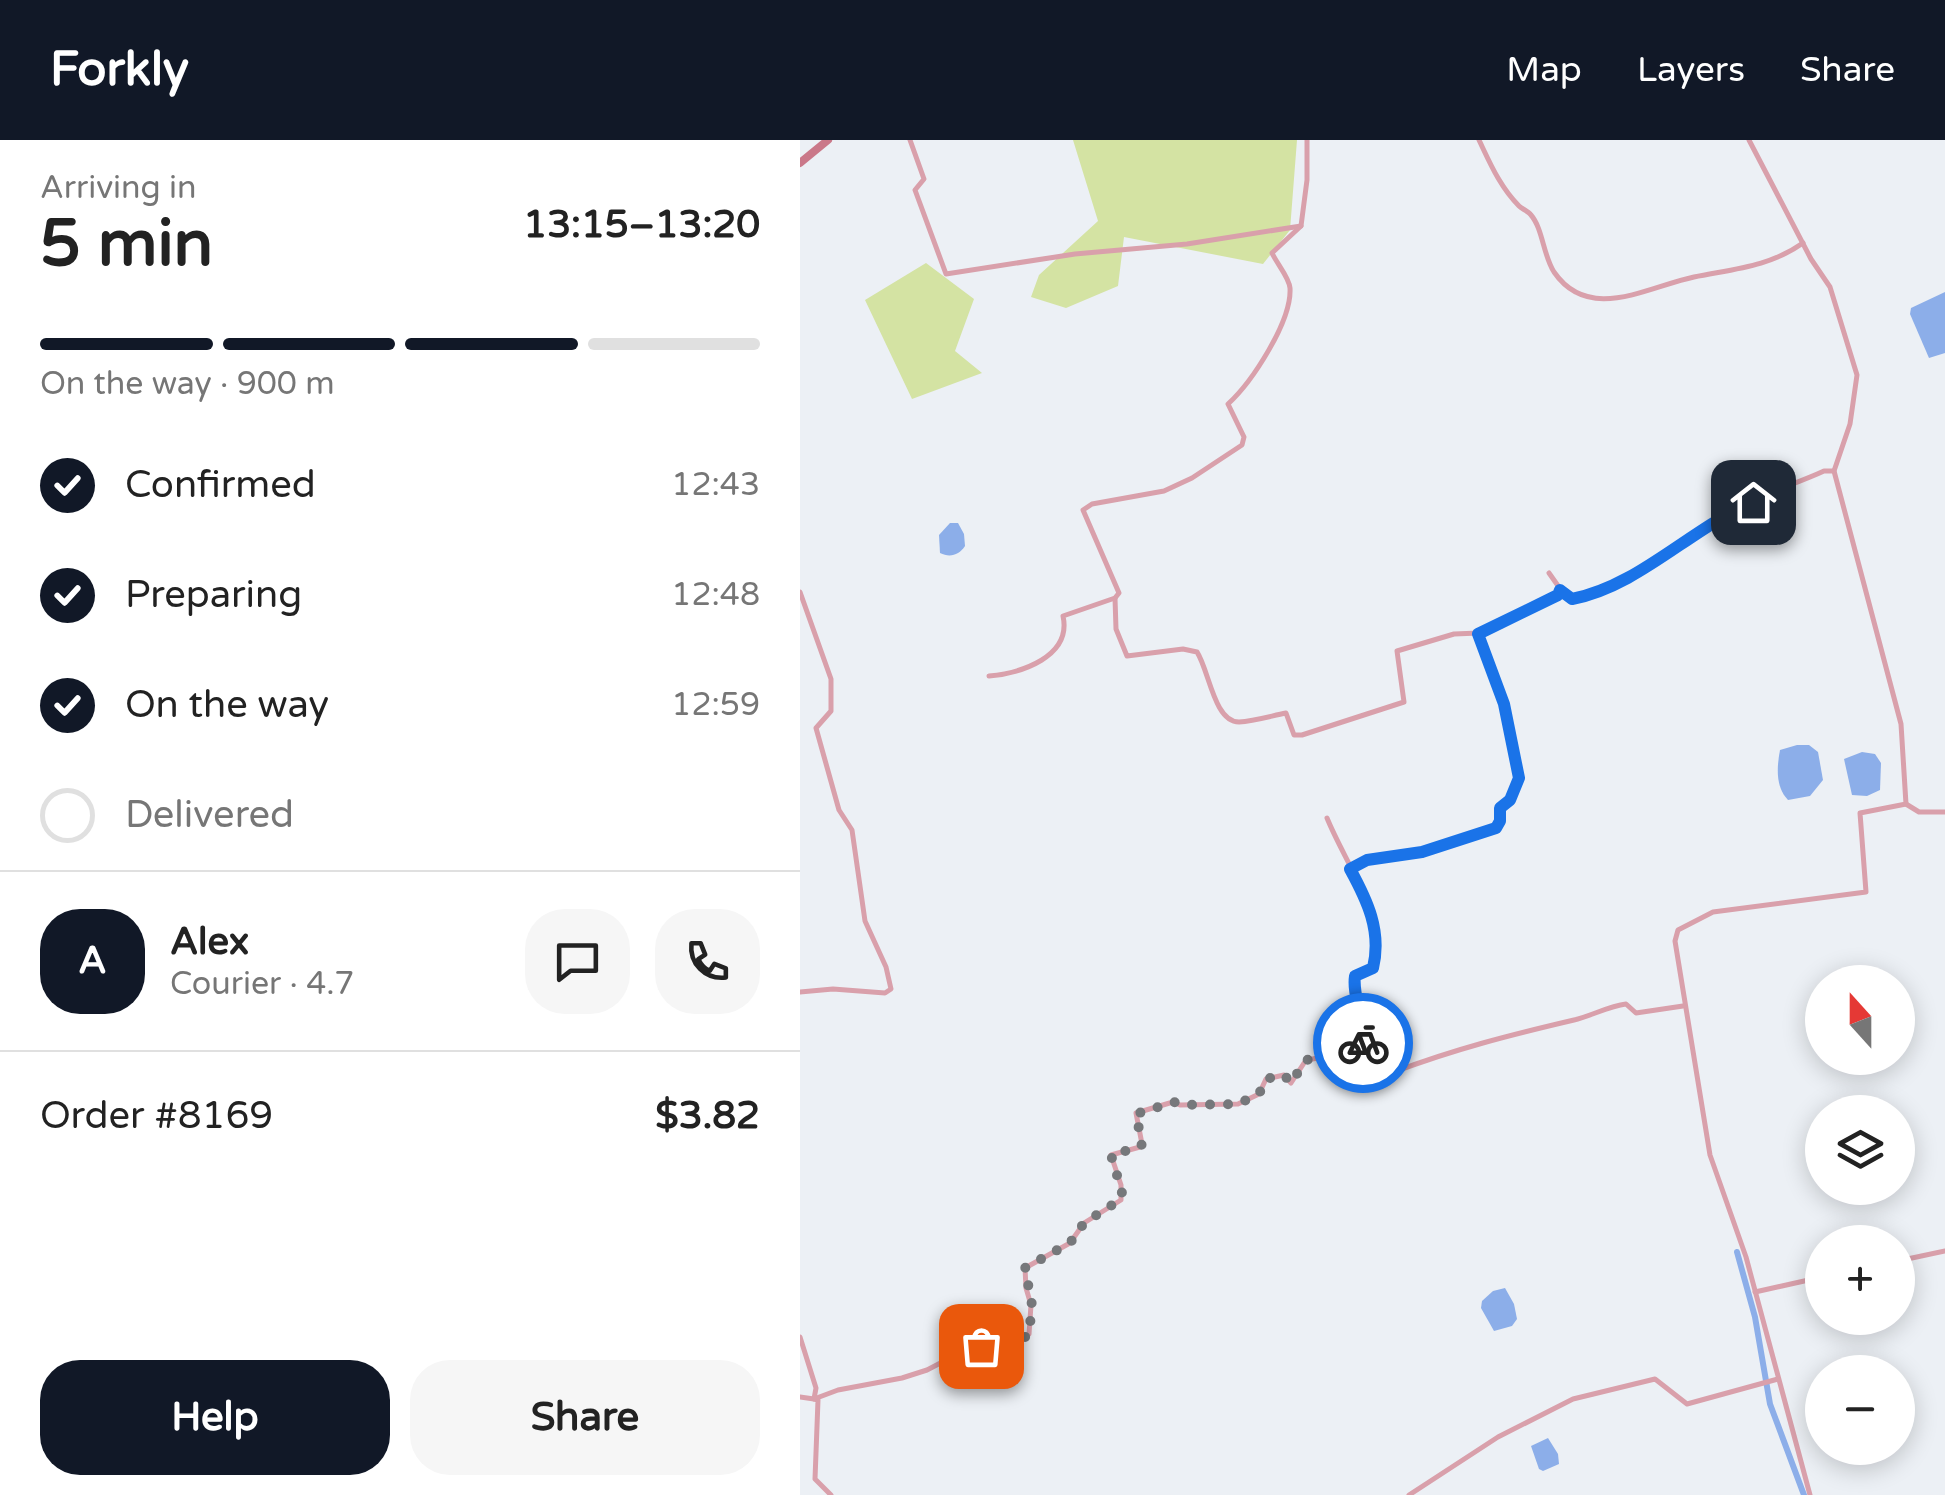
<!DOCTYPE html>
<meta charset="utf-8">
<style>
body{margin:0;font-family:"Varela Round",sans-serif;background:#f6f6f6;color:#222;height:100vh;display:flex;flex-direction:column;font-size:38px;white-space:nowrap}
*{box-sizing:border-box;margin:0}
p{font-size:32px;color:#767676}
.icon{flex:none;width:55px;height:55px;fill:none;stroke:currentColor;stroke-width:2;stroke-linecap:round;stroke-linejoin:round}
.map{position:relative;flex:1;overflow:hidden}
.panel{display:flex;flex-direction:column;background:#fff;width:800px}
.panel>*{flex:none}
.needle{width:65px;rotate:339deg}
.controls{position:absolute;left:1005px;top:825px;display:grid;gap:20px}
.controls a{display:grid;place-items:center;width:110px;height:110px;border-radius:50%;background:#fff;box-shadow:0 5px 25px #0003;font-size:50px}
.pin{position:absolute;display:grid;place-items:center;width:85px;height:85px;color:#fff;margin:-42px;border-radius:20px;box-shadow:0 5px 15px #0006}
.courier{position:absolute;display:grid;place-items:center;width:100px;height:100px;margin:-50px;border:8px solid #1a73e8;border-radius:50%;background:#fff;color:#222;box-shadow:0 2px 12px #0007}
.summary em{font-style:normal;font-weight:700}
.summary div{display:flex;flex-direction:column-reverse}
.summary{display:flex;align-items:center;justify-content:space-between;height:170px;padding:0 40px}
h1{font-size:65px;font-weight:700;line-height:75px}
.bar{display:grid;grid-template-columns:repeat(4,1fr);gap:15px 10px;align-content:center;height:120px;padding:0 40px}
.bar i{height:12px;border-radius:8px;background:#e0e0e0}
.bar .on{background:#111827}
.bar p{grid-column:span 4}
.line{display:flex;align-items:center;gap:25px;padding:0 40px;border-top:2px solid #e0e0e0}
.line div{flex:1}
.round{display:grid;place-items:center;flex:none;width:105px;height:105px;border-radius:40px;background:#f6f6f6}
ol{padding:0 40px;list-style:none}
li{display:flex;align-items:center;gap:30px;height:110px}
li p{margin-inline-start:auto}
li .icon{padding:10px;border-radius:50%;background:#111827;color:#fff;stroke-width:4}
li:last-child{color:#767676}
li i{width:55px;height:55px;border:5px solid #e0e0e0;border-radius:50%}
.action{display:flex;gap:20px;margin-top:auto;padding:20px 40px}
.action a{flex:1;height:115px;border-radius:40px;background:#111827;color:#fff;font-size:40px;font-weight:700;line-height:115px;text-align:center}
.action a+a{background:#f6f6f6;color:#222}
header{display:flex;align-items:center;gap:60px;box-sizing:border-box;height:140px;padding:0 50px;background:#111827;color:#fff}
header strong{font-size:48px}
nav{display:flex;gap:55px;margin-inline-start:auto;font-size:35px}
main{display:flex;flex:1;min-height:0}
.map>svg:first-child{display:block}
.green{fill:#d4e3a3}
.water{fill:#8caee9}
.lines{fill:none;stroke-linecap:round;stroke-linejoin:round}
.canal{stroke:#8caee9;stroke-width:6}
.minor{stroke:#d9a0ab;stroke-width:5}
.secondary{stroke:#ca7889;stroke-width:8}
.done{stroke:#76787b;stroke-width:10;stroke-dasharray:0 18}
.route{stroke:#1a73e8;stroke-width:12}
</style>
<header>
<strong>Forkly</strong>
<nav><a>Map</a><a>Layers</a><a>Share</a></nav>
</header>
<main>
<section class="panel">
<div class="summary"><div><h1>5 min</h1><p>Arriving in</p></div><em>13:15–13:20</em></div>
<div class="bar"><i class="on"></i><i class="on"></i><i class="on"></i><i></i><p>On the way · 900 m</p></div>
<ol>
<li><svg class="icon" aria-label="check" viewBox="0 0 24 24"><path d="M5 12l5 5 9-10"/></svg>Confirmed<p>12:43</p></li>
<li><svg class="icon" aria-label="check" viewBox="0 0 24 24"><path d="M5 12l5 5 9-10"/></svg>Preparing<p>12:48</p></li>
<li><svg class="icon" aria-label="check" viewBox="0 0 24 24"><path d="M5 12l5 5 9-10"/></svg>On the way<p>12:59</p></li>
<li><i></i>Delivered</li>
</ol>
<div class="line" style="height:180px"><b class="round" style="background:#111827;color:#fff">A</b><div><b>Alex</b><p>Courier · 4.7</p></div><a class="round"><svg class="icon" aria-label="chat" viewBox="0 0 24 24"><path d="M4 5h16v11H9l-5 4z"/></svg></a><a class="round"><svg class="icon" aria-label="phone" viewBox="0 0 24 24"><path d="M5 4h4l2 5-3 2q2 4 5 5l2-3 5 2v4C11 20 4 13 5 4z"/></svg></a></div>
<div class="line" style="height:130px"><div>Order #8169</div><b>$3.82</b></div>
<div class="action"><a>Help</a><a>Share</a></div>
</section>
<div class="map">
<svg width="1145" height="1355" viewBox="0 0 1145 1355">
<rect width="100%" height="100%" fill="#ecf0f5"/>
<!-- green -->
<g class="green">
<path d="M273,0H497L490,90L463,124L324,97L318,146L266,168L231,157L239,135L298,81Z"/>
<path d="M126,123L174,159L155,211L182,233L112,259L65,160Z"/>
</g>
<!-- water -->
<g class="water">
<path d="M1145,152V213L1129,218L1110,174L1111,168Z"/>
<path d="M150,383H158L164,394L165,406C159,415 150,418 140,413L139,395Z"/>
<path d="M997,605H1009L1018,612L1023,640L1010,656L988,660C975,647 977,626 980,610Z"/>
<path d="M1062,612L1075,614L1081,623L1080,650L1067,656L1052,655L1044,619Z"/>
<path d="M705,1148L714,1164L717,1179L712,1186L694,1191L681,1168L682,1161L693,1151Z"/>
<path d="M748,1298L758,1314L759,1324L743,1331L739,1329L731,1306Z"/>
</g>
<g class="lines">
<!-- canal -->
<path class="canal" d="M937,1112L955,1177L970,1264L1004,1355"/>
<!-- minor -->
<g class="minor">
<path d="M110,0L124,39L115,50L146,134L275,114L387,104L501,86"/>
<path d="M679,0C690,23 700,47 719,66C722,69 728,71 731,75C743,89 743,115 754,132C789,183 847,147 894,137C933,129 969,127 1003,103"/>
<path d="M949,0L1011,119L1030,147L1057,235L1050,284L1034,331L1101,584L1106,664L1060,673L1066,752L913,772L878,790L875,801L910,1015L946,1117L1010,1355"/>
<path d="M761,450L772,459C832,447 884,398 937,368C964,353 996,344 1024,331H1034"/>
<path d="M0,452L31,539V571L16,588L39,670L52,690L65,781L86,827L91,849L85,853L33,849L0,852"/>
<path d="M315,458L316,489L327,516L383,509L397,512C409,530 414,582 439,582C454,581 471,576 486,573L494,595H502L604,562L597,511L654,494L679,493L758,455L761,450L749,433"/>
<path d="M189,536C221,533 272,517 263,476L315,458L319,453L283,370L292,364L364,351L392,338L442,305L444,297L428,264C452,242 492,181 490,148C489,137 477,124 472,113L501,86L507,40V0"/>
<path d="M1106,664L1119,672H1145"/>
<path d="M550,729C574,717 690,699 699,684C701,680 700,673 700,669C708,662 716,655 718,644C723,613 691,524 679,493"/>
<path d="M562,904L579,924L594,932C655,909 710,895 774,880C791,876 809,866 826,864L836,873L883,866"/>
<path d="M1098,1121L1145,1111"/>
<path d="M955,1152L1022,1137"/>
<path d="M0,1197L16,1248L14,1259L18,1260L15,1339L31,1355"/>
<path d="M0,1257L14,1259L38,1250L102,1238L127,1230L175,1205L195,1217L206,1213L229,1194L231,1165L226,1148L225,1128L270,1103L284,1083L321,1060V1045L311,1015L340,1007L342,1004L336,973L373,962L380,965L438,964L459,954L466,939L484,935L491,943L506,920L537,915L562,904C565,876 552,857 555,836L573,828C585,773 547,727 527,678"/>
<path d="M609,1355L698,1297L773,1259L855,1239L887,1264L978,1239"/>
</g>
<!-- secondary -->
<path class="secondary" d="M0,23L28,0"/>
</g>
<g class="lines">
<!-- done -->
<path class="done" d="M181,1206L198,1217L229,1194L232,1165L225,1128L270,1103L284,1083L320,1060L322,1052L311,1015L340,1007L342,1004L336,974L374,962L380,965L438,964L459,954L466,939L484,935L491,943L506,920L537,915L563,903"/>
<!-- route -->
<path class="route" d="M563,903C565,877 552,857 555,836L573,828C582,791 567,760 550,729L567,720L622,712L696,688L700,681V668L710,660L719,638L704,564L678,494L758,455L760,450L772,459C839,446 891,388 953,362"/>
</g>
</svg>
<div class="controls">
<a><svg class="needle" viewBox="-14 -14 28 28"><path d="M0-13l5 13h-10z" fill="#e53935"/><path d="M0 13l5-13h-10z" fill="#767676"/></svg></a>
<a><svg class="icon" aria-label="layers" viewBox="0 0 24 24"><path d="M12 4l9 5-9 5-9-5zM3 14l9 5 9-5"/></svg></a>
<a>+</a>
<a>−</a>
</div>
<div class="pin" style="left:181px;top:1206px;background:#ea580c"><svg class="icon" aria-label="bag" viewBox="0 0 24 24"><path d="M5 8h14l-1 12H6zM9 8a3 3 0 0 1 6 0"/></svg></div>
<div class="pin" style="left:953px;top:362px;background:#1f2937"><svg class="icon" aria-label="home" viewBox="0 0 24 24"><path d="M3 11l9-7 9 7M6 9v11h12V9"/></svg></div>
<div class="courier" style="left:563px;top:903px"><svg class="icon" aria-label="bike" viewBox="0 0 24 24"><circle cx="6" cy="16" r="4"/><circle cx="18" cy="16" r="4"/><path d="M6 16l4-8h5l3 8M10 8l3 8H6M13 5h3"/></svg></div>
</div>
</main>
